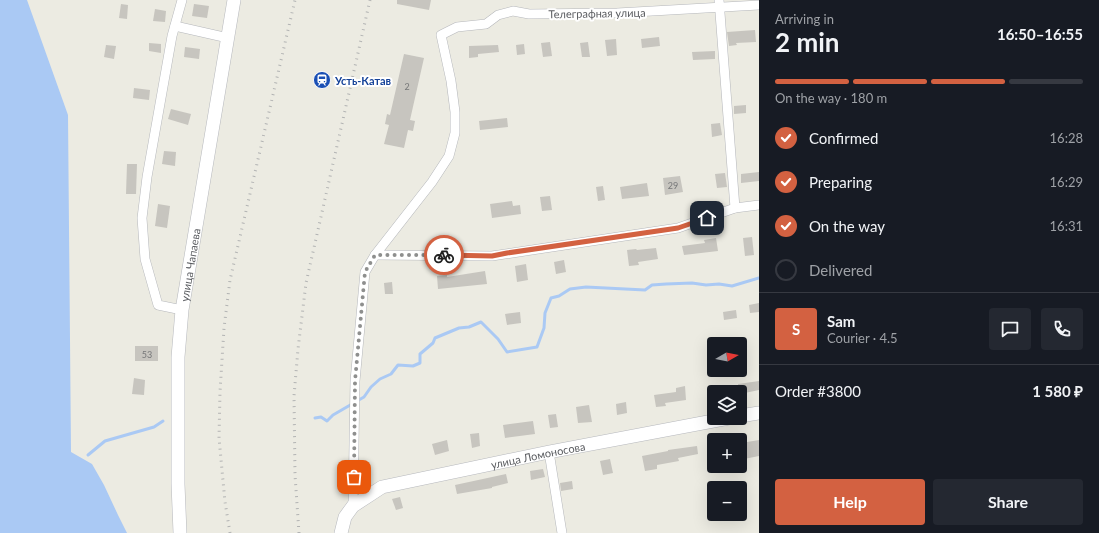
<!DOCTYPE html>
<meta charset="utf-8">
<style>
body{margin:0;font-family:Lato,sans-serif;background:#242831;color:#f1f3f6;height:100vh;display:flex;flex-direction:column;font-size:15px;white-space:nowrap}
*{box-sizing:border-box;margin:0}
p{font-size:13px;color:#9ea1a6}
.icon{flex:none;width:22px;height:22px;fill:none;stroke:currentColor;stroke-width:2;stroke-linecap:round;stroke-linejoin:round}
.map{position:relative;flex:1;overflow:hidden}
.panel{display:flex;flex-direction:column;background:#171b24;width:340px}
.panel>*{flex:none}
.needle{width:26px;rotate:81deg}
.tools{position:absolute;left:707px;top:337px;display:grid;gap:8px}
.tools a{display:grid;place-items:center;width:40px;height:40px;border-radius:4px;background:#171b24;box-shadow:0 4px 16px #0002;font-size:20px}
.pin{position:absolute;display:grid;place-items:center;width:34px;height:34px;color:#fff;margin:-17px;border-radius:8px;box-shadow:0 2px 6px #0006}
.courier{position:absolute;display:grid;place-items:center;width:40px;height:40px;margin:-20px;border:3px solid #d36141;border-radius:50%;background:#fff;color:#222;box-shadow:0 1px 5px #0007}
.overview em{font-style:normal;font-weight:700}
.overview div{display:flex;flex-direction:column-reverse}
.overview{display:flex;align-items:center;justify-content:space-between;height:68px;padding:0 16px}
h1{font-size:26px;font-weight:700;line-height:30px}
.bar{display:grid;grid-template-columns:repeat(4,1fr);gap:6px 4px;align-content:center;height:48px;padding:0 16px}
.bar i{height:5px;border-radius:3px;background:#363941}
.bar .current{background:#d36141}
.bar p{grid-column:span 4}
.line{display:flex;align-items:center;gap:10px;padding:0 16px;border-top:1px solid #363941}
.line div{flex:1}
.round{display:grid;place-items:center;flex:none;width:42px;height:42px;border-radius:4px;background:#242831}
ol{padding:0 16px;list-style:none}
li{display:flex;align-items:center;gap:12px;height:44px}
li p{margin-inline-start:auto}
li .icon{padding:4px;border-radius:50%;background:#d36141;color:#fff;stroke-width:4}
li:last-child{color:#9ea1a6}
li i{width:22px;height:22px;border:2px solid #363941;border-radius:50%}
.cta{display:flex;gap:8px;margin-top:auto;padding:8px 16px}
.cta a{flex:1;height:46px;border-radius:4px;background:#d36141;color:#fff;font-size:16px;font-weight:700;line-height:46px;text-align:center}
.cta a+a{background:#242831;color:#f1f3f6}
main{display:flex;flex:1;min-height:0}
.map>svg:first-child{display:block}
.water{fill:#aac9f4}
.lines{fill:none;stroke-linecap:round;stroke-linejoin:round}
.stream{stroke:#aac9f4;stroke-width:3}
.building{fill:#c7c5bf}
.minor-casing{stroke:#b5b7bb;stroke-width:10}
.secondary-casing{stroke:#b6b8bd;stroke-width:14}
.minor{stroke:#fff;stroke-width:9}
.secondary{stroke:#fff;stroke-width:13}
.rail{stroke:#b2b3b3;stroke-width:3;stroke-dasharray:1 5;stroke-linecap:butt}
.done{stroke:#8e8f8e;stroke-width:4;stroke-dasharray:0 7.2}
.route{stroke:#d36141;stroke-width:5}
.labels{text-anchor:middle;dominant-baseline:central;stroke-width:4;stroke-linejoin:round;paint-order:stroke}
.number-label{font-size:9px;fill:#767778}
.street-label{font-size:11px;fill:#5b5d61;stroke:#fff}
.transit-label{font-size:11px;font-weight:bold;fill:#164399;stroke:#fff;text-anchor:start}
</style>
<main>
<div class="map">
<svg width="759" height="533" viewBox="0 0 759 533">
<rect width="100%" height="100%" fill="#ecebe2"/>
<!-- water -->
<path class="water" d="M0,0H27L68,115L71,452L92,464L104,485L118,515L127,533H0Z"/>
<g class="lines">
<!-- stream -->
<g class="stream">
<path d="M357,401L364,397L371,387L380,379L391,374L398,365L413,366L420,363V354L433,343L435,338L459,328L469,327L481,322L498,339L507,352L537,347L544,328L545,313L551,298L559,296L570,289L586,287L645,290L652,285L666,284L692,283L706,285L719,284L732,286L759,278"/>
<path d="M315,418L321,417L327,421L333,415L352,404"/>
<path d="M88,455L105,441L154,427L163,421"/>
</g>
</g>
<!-- building -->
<g class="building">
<path d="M397,0H431L429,10L397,4Z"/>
<path d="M121,4L128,5L127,19L119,18Z"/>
<path d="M194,4L209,6L207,18L192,16Z"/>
<path d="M155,9L166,11L165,22L153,21Z"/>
<path d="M755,30L756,42L736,43L737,45L729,46L727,32Z"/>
<path d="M659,37L660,46L642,48L641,39Z"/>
<path d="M616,39L617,55L607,56L605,40Z"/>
<path d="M550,42L552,56L543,57L541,43Z"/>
<path d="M588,42L590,57H582L580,43Z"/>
<path d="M149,43L161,44V53L149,51Z"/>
<path d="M524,44L525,54L517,55L516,45Z"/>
<path d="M106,45L116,46L114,59L104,57Z"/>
<path d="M498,45L499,52L478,54V57L469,58V46Z"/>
<path d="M185,47L200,49L199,59L184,57Z"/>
<path d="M715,51V59L693,60L692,52Z"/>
<path d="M404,54L424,58L410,120L415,121L413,131L408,130L404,148L384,144L389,125L385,124L387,114L390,115Z"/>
<path d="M134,88L150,90L149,100L133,98Z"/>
<path d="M746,105V113L734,114V106Z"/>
<path d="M171,109L191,114L188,125L168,119Z"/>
<path d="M507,118L508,127L480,130L479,121Z"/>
<path d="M720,123L722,135L712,137L711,124Z"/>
<path d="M164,151L176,152L175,166L162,164Z"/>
<path d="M127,164H137L136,194H126Z"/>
<path d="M759,172V181L741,183V174Z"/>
<path d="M725,173L727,187L717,188L715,174Z"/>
<path d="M680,176L683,192L665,195L663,178Z"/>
<path d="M647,183L649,196L622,199L620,187Z"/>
<path d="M603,186L605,200L598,201L596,187Z"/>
<path d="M550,196L552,210L542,211L540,197Z"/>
<path d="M512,201L513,206L520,205L521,214L492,218L490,204Z"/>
<path d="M158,204L170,206L167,228L155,226Z"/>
<path d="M752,237L754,255L745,256L743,238Z"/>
<path d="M716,238L718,251L684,255L682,246L705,243L704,240Z"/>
<path d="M656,248L658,259L638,262L639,265L629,266L627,250L636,249L637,250Z"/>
<path d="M564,260L566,272L556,274L554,262Z"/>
<path d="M526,264L528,280L517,282L515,266Z"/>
<path d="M485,271L487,284L438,289L437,276L447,275V277Z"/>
<path d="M392,282L393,294H385L384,283Z"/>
<path d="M759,303V312L750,313L749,305Z"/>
<path d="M736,310L737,318L724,320L723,312Z"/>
<path d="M520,312L521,323L507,325L505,314Z"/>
<rect x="135" y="346" width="23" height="15"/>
<path d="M134,378L145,380L144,395L132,394Z"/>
<path d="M759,381V390L740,394L738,384Z"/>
<path d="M685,386L686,400L665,403L666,406L656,407L654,395L676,392V388Z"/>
<path d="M626,402L627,413L617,415L616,404Z"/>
<path d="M589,405L592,422L578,423L576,407Z"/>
<path d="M556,414L558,427L550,428L548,415Z"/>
<path d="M533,421L535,434L505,438L503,425Z"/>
<path d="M479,433L480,446L472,448L470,434Z"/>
<path d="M447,440L449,451L435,455L432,444Z"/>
<path d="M759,440V456L744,459L741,443Z"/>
<path d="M697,446L698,454L678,458L679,461L657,465V469L645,471L642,456L668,451V450Z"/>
<path d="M610,459L613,473L603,475L600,461Z"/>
<path d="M543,469L545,477L531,480L530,471Z"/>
<path d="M506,474L508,483L492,487V488L457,494L455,485Z"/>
<path d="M572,481L573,489L561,491L560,483Z"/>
<path d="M400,497L403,508L396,510L392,499Z"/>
</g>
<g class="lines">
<!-- minor casing -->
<g class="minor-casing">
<g id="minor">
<path d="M719,0L735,208"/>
<path d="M175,26L228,38"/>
<path d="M375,255L492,256L678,228L735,208L759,205"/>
<path d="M182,310L158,305L145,259L142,218L147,177L172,36L182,0"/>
<path d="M549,452L562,533"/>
<path d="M353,506L355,381L365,272L375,255L432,182L449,156L455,133V112L451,81L441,35L457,27L486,24L498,15L513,11L529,14L617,13L759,5"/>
</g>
</g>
<!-- secondary casing -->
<g class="secondary-casing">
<g id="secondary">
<path d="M740,416L759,413"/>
<path id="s1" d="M180,533L178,484V357L182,310L234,0"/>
<path id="s2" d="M341,533L345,517L353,506L382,487L549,452L729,418"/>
</g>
</g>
<!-- minor -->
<use href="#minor" class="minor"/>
<!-- secondary -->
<use href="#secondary" class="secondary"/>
<!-- rail -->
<g class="rail">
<path d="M230,533L225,502L219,438L220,392L224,328L230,280L295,0"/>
<path d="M299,533L295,475L294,396L298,349L306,283L370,0"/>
</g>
</g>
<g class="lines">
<!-- done -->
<path class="done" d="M354,477L355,381L365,272L375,255H444"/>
<!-- route -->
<path class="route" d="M444,255L492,256L507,253L678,228L707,218"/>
</g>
<!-- icons -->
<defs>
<g id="station-disc" transform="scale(0.9)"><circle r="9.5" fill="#1a4fb4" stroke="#fff"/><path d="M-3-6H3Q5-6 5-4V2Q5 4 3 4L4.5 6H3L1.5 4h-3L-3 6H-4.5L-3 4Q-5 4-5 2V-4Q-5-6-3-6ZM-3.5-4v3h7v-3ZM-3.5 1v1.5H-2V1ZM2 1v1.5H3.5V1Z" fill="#fff"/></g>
</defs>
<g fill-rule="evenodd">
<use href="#station-disc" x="322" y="80"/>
</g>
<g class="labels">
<!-- number labels -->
<g class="number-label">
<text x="407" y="86">2</text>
<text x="673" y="185">29</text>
<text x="147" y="354">53</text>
</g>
<!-- street labels -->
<g class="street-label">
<text transform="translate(597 13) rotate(-1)">Телеграфная улица</text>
<text stroke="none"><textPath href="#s1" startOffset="269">улица Чапаева</textPath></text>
<text stroke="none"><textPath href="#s2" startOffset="224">улица Ломоносова</textPath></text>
</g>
<!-- transit labels -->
<g class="transit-label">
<text x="335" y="80">Усть-Катав</text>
</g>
</g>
</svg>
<div class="tools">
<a><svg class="needle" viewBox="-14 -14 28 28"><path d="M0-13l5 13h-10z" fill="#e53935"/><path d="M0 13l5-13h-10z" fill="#9ea1a6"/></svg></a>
<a><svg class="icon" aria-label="layers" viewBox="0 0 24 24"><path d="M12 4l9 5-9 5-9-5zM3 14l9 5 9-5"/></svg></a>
<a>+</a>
<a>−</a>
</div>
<div class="pin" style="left:354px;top:477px;background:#ea580c"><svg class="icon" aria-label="bag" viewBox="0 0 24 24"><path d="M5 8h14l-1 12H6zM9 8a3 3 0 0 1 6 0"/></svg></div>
<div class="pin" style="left:707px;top:218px;background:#1f2937"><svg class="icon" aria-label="home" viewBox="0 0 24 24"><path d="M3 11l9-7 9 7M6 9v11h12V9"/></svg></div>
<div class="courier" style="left:444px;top:255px"><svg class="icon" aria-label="bike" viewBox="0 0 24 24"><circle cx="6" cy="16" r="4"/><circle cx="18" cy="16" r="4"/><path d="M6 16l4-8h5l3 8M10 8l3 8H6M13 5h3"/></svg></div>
</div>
<section class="panel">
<div class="overview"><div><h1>2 min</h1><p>Arriving in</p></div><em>16:50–16:55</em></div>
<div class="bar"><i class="current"></i><i class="current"></i><i class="current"></i><i></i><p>On the way · 180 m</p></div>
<ol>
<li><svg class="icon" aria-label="check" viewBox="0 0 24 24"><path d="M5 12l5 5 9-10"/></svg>Confirmed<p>16:28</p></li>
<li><svg class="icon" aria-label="check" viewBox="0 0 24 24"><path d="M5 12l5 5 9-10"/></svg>Preparing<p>16:29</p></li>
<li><svg class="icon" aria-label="check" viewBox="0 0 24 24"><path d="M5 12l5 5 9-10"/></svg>On the way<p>16:31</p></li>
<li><i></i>Delivered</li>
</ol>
<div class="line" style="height:72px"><b class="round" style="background:#d36141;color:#fff">S</b><div><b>Sam</b><p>Courier · 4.5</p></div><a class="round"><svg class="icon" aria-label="chat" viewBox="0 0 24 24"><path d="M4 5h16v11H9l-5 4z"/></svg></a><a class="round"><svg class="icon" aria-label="phone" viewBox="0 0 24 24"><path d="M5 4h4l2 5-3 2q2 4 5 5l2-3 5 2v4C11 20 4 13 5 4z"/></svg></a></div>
<div class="line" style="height:52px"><div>Order #3800</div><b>1 580 ₽</b></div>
<div class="cta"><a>Help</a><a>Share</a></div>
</section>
</main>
